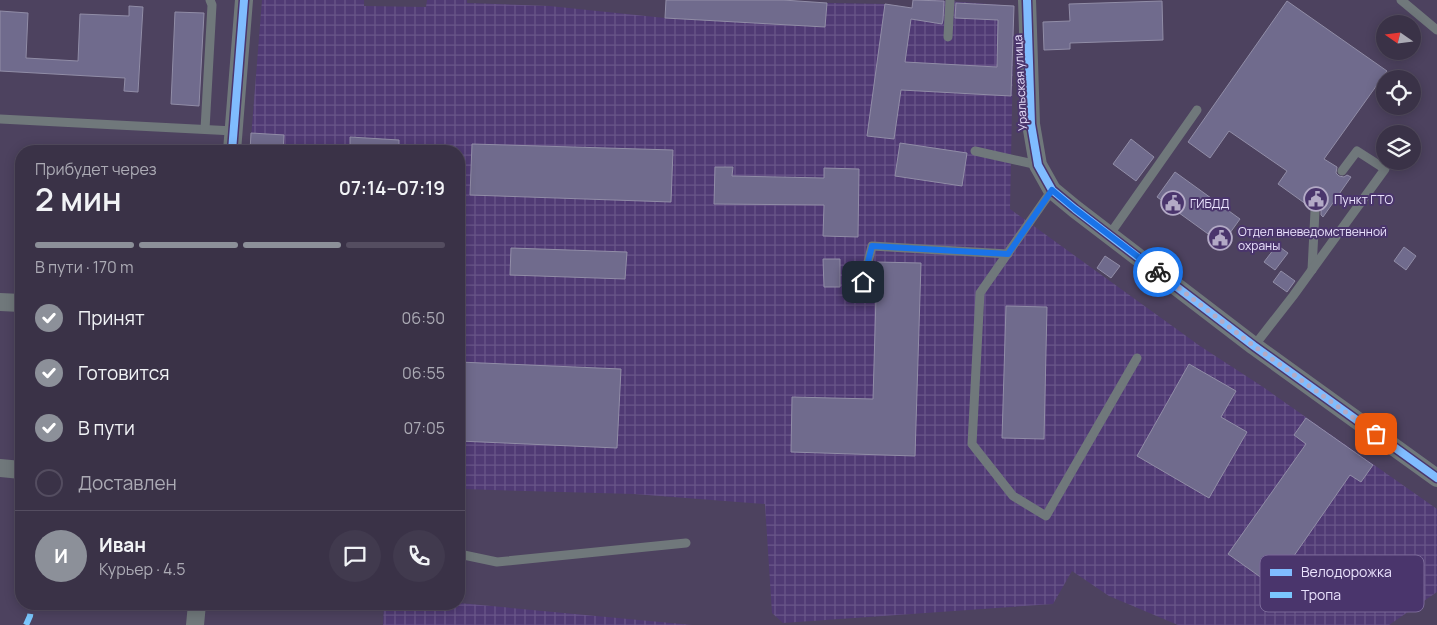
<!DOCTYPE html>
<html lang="ru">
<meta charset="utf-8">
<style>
body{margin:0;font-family:Manrope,sans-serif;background:#413a4e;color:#f1f3f6;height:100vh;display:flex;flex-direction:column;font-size:19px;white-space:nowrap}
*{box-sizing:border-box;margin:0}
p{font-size:16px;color:#abaab4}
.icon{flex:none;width:28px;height:28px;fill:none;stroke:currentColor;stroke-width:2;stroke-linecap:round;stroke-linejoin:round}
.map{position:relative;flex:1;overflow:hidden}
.details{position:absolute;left:15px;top:145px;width:450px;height:465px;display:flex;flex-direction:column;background:#3a3247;border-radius:20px;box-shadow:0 2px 12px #0003,0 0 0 1px #544d60}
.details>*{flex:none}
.needle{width:32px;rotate:284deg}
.tools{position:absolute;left:1376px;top:15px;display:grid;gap:10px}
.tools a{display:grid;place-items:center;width:45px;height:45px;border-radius:50%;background:#3a3247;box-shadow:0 2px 12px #0003,0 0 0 1px #544d60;font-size:25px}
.pin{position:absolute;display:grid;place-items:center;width:42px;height:42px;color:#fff;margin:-21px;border-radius:10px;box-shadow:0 2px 8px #0006}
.courier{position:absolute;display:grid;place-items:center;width:50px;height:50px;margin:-25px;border:4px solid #1a73e8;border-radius:50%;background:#fff;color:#222;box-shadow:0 1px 6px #0007}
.headline em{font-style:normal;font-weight:600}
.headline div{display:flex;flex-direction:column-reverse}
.headline{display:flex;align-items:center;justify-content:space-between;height:85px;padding:0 20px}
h1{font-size:32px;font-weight:600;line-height:38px}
.bar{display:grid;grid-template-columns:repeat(4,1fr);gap:8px 5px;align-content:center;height:60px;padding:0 20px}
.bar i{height:6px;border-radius:4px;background:#544d60}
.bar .active{background:#8c9099}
.bar p{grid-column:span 4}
.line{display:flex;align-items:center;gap:12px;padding:0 20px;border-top:1px solid #544d60}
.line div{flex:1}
.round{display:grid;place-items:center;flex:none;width:52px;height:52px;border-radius:26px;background:#413a4e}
ol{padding:0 20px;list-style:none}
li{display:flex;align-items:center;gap:15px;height:55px}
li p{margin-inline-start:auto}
li .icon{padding:5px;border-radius:50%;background:#8c9099;color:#fff;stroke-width:4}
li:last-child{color:#abaab4}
li i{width:28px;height:28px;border:2px solid #544d60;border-radius:50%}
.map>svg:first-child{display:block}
.industrial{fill:url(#industrial-grid)}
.building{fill:#706b8d;stroke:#918da7}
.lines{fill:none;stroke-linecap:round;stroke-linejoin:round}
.lane{stroke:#70787b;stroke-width:9}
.street{stroke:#70787b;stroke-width:18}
.quiet{stroke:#7ac7fe;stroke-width:6;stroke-dasharray:12 6;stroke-linecap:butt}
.cycleway-casing{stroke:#4a356c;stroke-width:11}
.cycleway{stroke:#80bcff;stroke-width:8}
.done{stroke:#b3aac6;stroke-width:5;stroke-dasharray:0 9}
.route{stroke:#1a73e8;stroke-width:6}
.labels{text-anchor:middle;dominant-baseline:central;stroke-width:4;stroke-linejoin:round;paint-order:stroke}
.street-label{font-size:12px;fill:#eae2fd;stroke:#4a356c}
.poi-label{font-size:12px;fill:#eae2fd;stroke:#4a356c;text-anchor:start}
.key{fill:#4a356c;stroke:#7a6998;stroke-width:1}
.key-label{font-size:14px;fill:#eae2fd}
</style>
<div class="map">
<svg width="1437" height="625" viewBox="0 0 1437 625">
<defs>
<pattern id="industrial-grid" width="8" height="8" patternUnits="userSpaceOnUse" patternTransform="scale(1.25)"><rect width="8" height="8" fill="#503a74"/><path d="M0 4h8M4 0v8" fill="none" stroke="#695689"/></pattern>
</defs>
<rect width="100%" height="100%" fill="#4d425f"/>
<!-- industrial -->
<g class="industrial">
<path d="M262,0H364V6L426,7L427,0H467V3L549,6L665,18L825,27L827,3L885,4L912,8L913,0H935L1014,6L1010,209L1200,346L1263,387L1437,509V592L1389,625H1178L1109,596L1072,571L1053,604L783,623L772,613L765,504L634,494L459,489V151H250Z"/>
<path d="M459,603L692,625H383L384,604Z"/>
</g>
<!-- building -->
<g class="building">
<path d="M666,0H783L827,3L825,27L665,18Z"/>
<path d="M913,0L944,1L943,20L942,24L911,19L905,62L997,67L998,20L955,18L956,3L1014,6L1011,96L901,90L894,139L867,136L885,4L912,8Z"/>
<path d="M1162,1L1163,40L1070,43V49L1044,50L1043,22L1070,21L1069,4Z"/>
<path d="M1287,1L1387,71L1324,159L1337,167L1336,173L1339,176L1344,177L1347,175L1351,177L1323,217L1321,215V209L1319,206L1315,205L1310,207L1278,184L1287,171L1229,131L1210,158L1188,142Z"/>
<path d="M129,6L143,7L138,92L124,91L125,78L0,71V11L28,13L26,58L78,61L80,14L129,16Z"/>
<path d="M175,12L204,13L199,106L171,104Z"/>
<path d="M251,133L284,135L283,151H250Z"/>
<path d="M350,137L399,140V151H350Z"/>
<path d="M1131,139L1154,157L1136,181L1113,164Z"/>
<path d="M900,143L967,153L962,186L895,176Z"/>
<path d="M472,144L673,150L671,202L470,195Z"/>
<path d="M715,167H733L732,176L824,178V168L859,169L858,237L823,236L824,205L714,204Z"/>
<path d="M1175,172L1240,219L1222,244L1157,197Z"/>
<path d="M1277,245L1288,253L1275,270L1264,262Z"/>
<path d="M1404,247L1416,256L1406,270L1394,261Z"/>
<path d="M511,248L627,252L625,279L510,275Z"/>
<path d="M1105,256L1120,266L1111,278L1097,268Z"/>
<path d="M823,259H840V287H824Z"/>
<path d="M877,262L921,263L915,456L791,452L792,397L873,399Z"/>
<path d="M1281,271L1295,281L1287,292L1273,282Z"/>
<path d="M1006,306L1047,307L1044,439L1002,438Z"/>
<path d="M459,362L621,369L617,448L459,441Z"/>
<path d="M1189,364L1236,391L1221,417L1247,432L1209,498L1137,456Z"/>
<path d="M1306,418L1373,465L1361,482L1350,475L1273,586L1228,554L1306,444L1294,435Z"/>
</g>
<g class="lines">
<!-- lane -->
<g class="lane">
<path d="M1401,0L1437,30"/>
<path d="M948,37L950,0"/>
<path d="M0,119L234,131"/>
<path d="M205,129L212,5L210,0"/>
<path d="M975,151L1038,165"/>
<path d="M1052,190L980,293L972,444L1013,496L1046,516L1137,358"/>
<path d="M1110,234L1197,110"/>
<path d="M1312,270L1315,211"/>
<path d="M863,282L872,246L1008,254"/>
<path d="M1254,346L1293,296L1385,169L1357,151L1342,171"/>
<path d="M459,554L497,562L686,543"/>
</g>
<!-- street -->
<g class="street">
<path d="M1027,0L1031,124L1038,165L1052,190L1075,209L1254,346L1437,478"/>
<path d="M232,151L244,0"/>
<path d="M0,302L21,303"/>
<path d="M0,468L21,470"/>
<path d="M195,625L197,604"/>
</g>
<!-- quiet -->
<path class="quiet" d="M26,625L30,616L32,604"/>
<!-- cycleway casing -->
<g class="cycleway-casing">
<g id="cycleway">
<path d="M1027,0L1031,124L1038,165L1052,190L1075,209L1254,346L1437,478"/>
<path d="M232,151L244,0"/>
</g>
</g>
<!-- cycleway -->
<use href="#cycleway" class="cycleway"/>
</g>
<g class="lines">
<!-- done -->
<path class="done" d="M1158,272L1254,346L1376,434"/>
<!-- route -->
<path class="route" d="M863,282L872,246L1008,254L1052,190L1075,209L1158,272"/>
</g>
<!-- icons -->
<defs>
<g id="civic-ring" transform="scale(1.25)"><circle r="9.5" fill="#4a356c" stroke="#b3aac6" stroke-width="1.5"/><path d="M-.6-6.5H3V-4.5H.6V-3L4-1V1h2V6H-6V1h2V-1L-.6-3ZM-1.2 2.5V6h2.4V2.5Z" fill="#b3aac6"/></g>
</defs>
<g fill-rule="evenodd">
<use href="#civic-ring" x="1316" y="199"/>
<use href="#civic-ring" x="1173" y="203"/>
<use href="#civic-ring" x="1220" y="238"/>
</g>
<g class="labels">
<!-- street labels -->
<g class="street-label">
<text transform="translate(1020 83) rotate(-93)">Уральская улица</text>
</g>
<!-- poi labels -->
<g class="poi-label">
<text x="1334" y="199">Пункт ГТО</text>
<text x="1190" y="203">ГИБДД</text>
<text x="1238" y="231">Отдел вневедомственной<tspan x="1238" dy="14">охраны</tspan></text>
</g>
</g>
<!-- legend -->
<rect x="1260" y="555" width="164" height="57" rx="8" class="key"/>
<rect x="1270" y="569" width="22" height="7" fill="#80bcff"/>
<rect x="1270" y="592" width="22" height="6" fill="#7ac7fe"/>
<g class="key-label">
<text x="1301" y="577">Велодорожка</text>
<text x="1301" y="600">Тропа</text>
</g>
</svg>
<div class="tools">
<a><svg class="needle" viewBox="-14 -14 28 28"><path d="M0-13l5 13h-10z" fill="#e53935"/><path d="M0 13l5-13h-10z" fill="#abaab4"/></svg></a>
<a><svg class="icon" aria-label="locate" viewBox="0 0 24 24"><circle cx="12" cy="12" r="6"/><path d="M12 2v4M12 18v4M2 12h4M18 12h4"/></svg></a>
<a><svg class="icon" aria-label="layers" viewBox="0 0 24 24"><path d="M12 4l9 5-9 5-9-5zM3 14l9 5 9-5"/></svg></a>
</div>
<div class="pin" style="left:1376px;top:434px;background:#ea580c"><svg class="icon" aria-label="bag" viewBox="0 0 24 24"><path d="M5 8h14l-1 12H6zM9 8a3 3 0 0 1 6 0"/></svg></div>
<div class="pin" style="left:863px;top:282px;background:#1f2937"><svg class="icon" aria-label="home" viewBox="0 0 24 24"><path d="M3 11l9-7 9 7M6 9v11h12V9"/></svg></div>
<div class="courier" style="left:1158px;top:272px"><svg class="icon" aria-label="bike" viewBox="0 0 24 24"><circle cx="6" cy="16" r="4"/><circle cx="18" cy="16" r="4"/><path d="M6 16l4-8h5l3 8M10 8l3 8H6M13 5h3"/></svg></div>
<section class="details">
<div class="headline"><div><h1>2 мин</h1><p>Прибудет через</p></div><em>07:14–07:19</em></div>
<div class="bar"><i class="active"></i><i class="active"></i><i class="active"></i><i></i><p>В пути · 170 m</p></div>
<ol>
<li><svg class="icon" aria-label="check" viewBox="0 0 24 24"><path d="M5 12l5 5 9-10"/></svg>Принят<p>06:50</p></li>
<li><svg class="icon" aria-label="check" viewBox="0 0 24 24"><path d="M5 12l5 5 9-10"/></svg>Готовится<p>06:55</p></li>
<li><svg class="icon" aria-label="check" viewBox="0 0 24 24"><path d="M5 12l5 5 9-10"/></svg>В пути<p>07:05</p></li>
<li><i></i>Доставлен</li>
</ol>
<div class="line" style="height:90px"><b class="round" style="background:#8c9099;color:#fff">И</b><div><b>Иван</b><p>Курьер · 4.5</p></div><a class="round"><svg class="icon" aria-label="chat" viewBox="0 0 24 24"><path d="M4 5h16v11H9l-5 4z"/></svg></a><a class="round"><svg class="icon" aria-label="phone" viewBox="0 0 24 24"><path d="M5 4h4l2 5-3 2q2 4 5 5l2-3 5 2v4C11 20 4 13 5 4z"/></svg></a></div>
</section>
</div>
